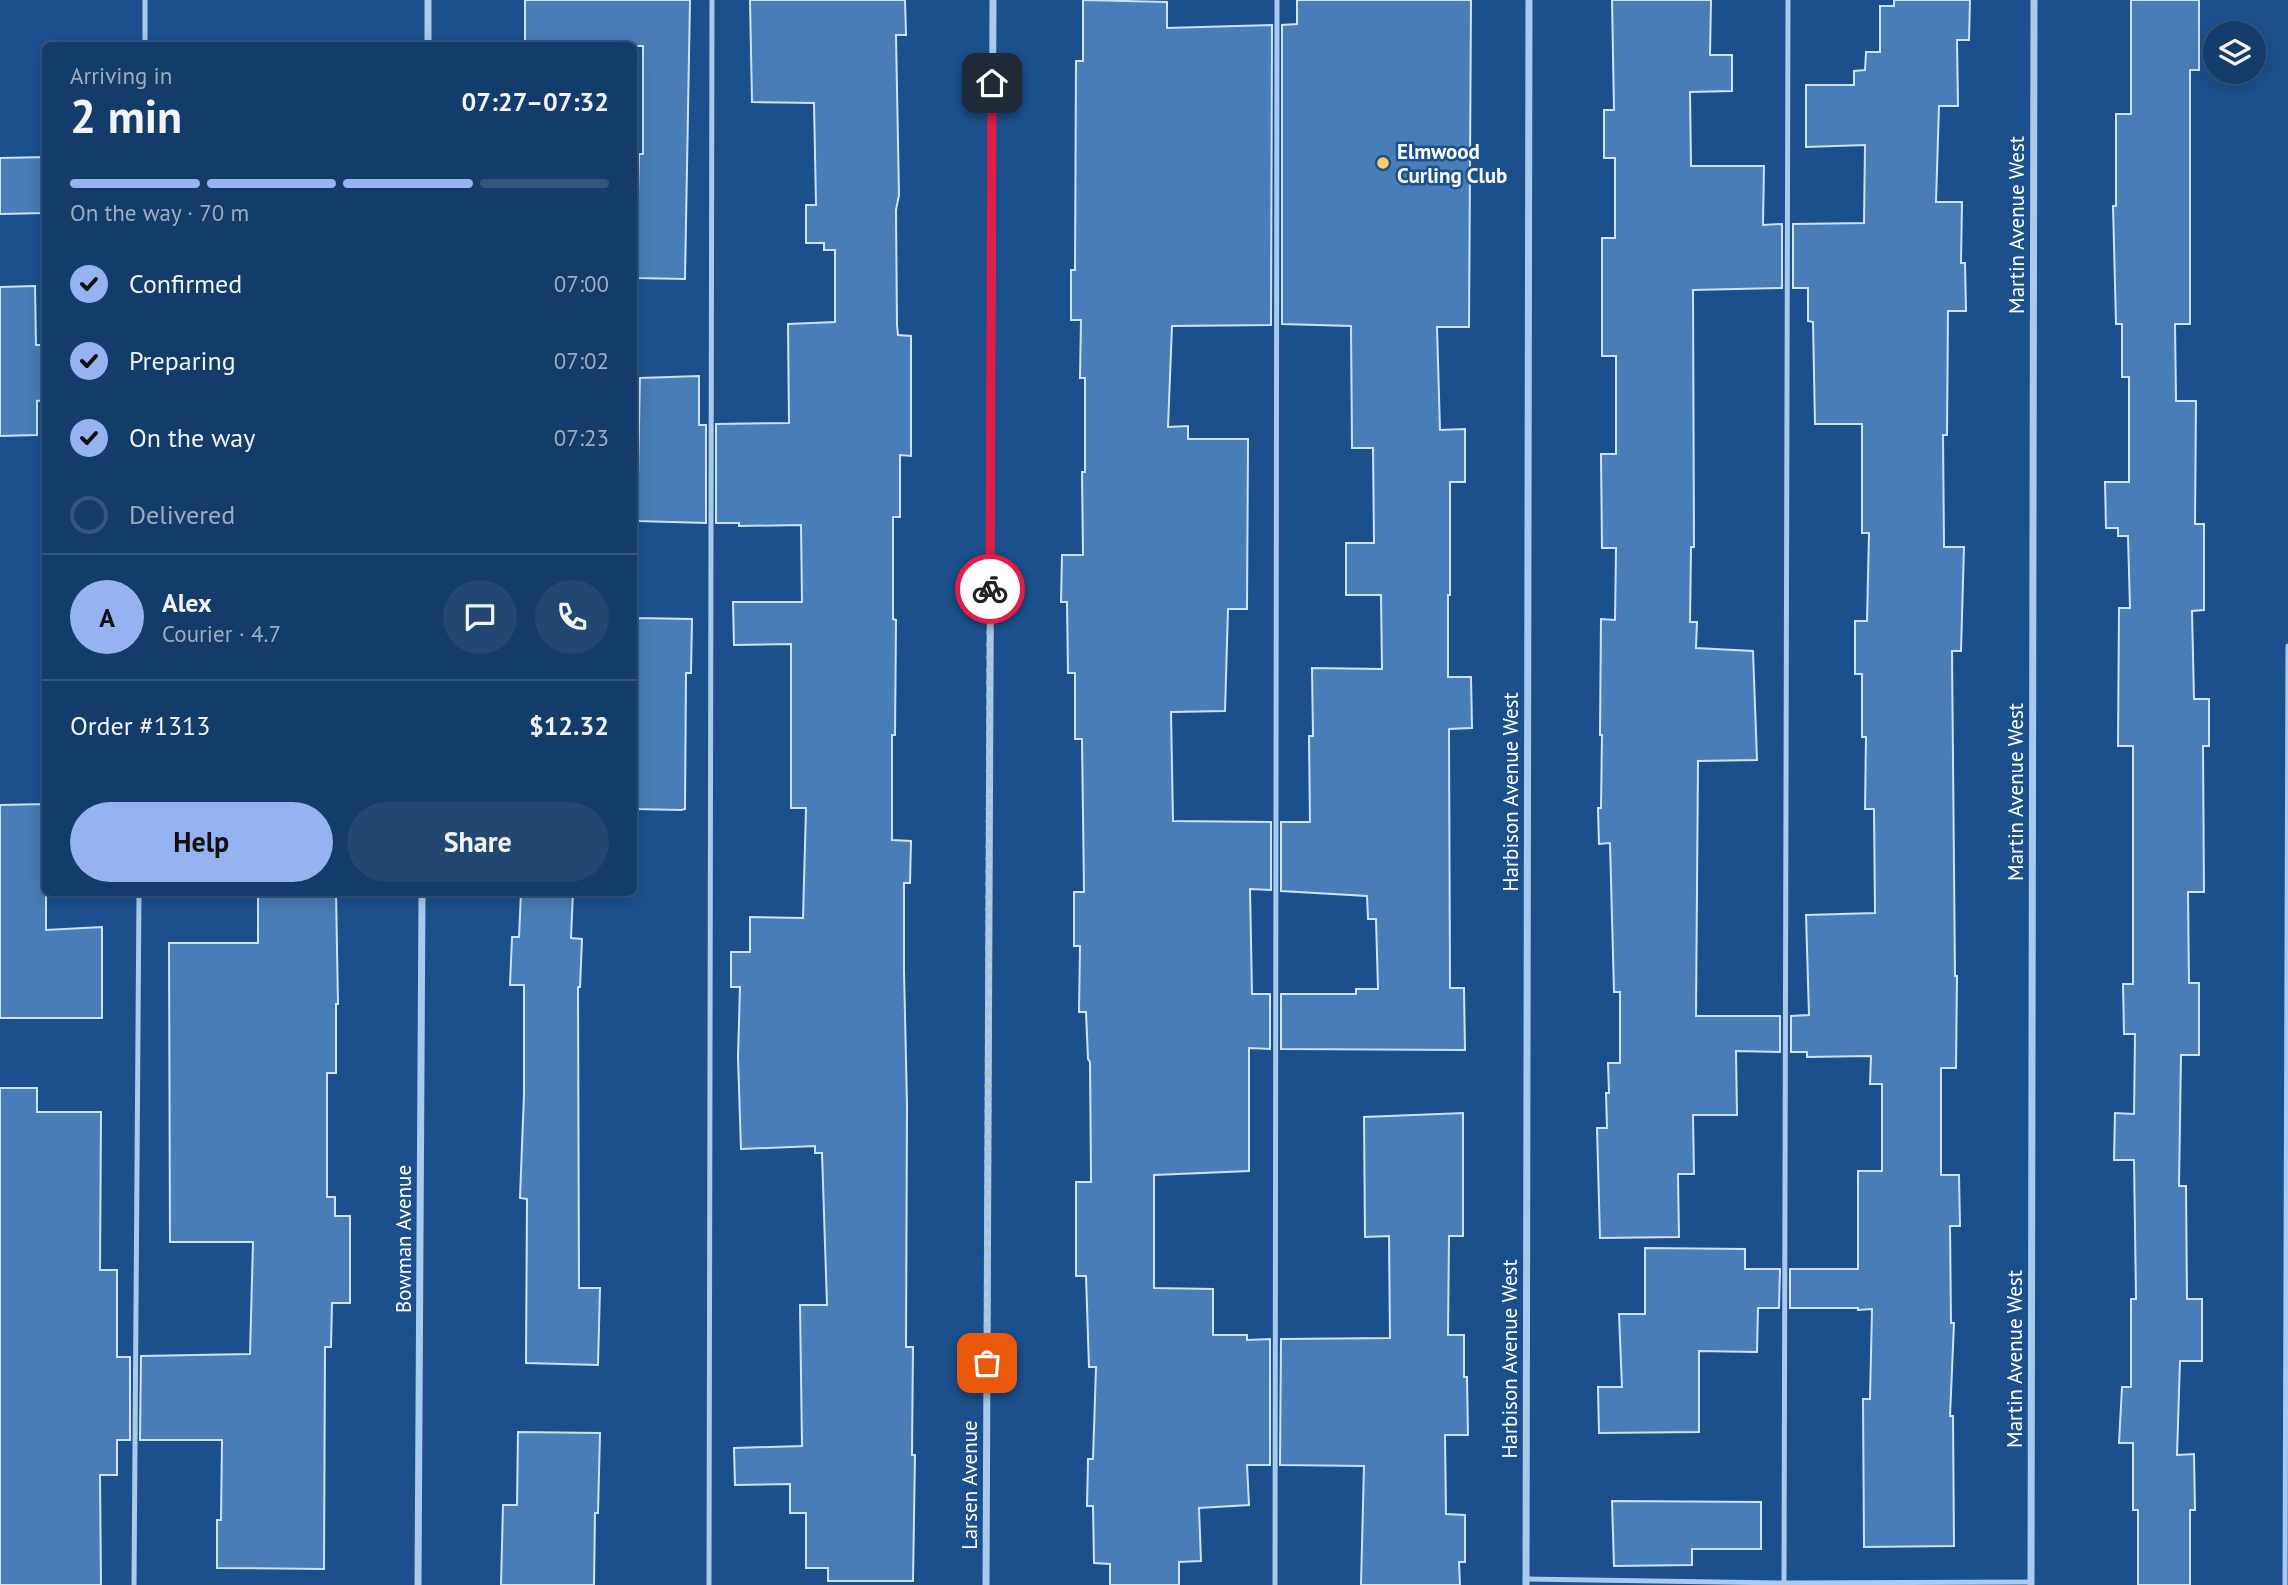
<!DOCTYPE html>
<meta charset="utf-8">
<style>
body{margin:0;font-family:"PT Sans",sans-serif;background:#214772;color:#f1f3f6;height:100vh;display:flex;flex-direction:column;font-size:26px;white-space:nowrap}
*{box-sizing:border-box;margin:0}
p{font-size:23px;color:#9dadc1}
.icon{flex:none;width:38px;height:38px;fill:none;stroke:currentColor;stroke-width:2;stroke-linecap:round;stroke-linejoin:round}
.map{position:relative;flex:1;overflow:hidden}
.details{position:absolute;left:42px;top:42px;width:595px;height:854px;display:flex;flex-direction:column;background:#143c6a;border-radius:10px;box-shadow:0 4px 18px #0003,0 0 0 2px #33567e}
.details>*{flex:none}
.controls{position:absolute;left:2203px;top:21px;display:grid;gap:14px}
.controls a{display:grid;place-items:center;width:63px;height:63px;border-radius:50%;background:#143c6a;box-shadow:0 4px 18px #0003,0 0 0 2px #33567e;font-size:35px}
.pin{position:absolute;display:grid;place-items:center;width:60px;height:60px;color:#fff;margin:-30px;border-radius:14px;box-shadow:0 4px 10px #0006}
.courier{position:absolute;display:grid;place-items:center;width:70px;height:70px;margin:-35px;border:5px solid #e11d48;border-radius:50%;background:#fff;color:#222;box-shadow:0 2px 9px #0007}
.headline em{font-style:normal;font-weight:700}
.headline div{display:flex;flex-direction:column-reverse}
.headline{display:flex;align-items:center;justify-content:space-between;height:119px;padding:0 28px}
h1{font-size:46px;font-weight:700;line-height:52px}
.bar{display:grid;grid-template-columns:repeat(4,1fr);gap:10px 7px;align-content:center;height:84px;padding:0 28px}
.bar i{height:9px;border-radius:5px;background:#33567e}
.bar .selected{background:#95b2f1}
.bar p{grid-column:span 4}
.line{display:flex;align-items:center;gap:18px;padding:0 28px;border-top:2px solid #33567e}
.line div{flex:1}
.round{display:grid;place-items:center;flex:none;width:74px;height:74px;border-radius:37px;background:#214772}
ol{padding:0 28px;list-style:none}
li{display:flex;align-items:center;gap:21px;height:77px}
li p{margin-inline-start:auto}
li .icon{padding:7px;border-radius:50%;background:#95b2f1;color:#111;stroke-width:4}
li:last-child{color:#9dadc1}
li i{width:38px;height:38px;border:4px solid #33567e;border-radius:50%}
.primary-button{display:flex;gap:14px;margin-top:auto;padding:14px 28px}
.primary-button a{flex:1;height:80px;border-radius:42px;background:#95b2f1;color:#111;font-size:28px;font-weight:700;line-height:80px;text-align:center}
.primary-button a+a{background:#214772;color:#f1f3f6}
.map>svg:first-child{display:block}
.building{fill:#487db7;stroke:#cee3fa;stroke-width:2}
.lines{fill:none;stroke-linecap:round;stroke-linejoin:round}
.lane{stroke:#a8caed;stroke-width:5}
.street{stroke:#a8caed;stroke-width:7}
.done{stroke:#afc2d7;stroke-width:7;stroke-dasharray:0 12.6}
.route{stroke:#e11d48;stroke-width:9}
.poi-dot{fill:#fece66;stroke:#1b508d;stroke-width:2.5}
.labels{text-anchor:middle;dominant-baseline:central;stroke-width:5;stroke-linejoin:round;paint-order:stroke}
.poi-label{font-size:21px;font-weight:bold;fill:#fff;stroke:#1b508d;text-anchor:start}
.street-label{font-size:21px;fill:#fff;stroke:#1b508d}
</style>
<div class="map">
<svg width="2288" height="1585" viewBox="0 0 2288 1585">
<rect width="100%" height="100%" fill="#1b508d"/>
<!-- building -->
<g class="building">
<path d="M525,0H690L685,279L636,278L639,154H643V46H525Z"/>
<path d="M750,0H905L906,35H896L899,195L896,210L897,325L898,335L911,336V456L900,455V517H893V619L896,620L895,735H892V840L911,841L910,883H904V970L907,1105L906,1347H913L912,1455H915L913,1581H828V1568H806V1513H790V1484L735,1485L734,1448L802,1446L800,1305H827L822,1153H815V1146L741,1149L738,1057L740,987H731V952H750V917L803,918L806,808H791V644L734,645L733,602H802L801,525L739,526V523H716V424L789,423L788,324L835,322V250H824V243H806V205H816L814,103L752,102Z"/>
<path d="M1083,0L1167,2V28L1272,25L1271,325L1172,326L1168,427L1188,426V439H1248L1247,609H1228L1225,711L1171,712L1173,821L1271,822V890L1250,889L1252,994H1270V1049L1249,1048V1171L1154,1175V1288L1213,1289V1335H1247V1340L1270,1339V1465H1247L1249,1505L1199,1508L1201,1561L1179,1562V1585H1110V1564L1094,1563L1093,1506H1087L1088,1459H1093L1096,1367H1089L1086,1276H1076V1182H1091V1175L1090,1062L1088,1059L1086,1012H1079L1080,946H1074V892H1084L1082,739H1075V673H1068L1067,602H1061L1062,555H1083L1082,472H1085V378H1080L1081,320H1071V270H1075L1076,61H1083Z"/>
<path d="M1297,0H1471L1469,327H1437L1440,430L1465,429V482H1450V595H1448V677H1471L1472,728L1449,729L1450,988H1464L1465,1050L1281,1049V994H1356V989H1378L1376,919H1368L1367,896L1281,891V822H1310L1309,736H1313L1312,668L1382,669L1381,595H1346V543H1374L1373,448H1352L1351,326L1282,324V25L1297,24Z"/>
<path d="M1612,0H1711L1710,55H1732V91L1690,92L1691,166H1764L1763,225L1782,224V288L1693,290L1694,547H1691L1690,622H1697L1696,648L1753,651L1757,760L1698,761L1696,1016H1780V1052L1736,1051L1737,1115H1693L1694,1174H1678L1679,1237L1600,1238L1597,1128H1607L1606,1093H1609L1608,1063H1620V992H1614L1610,843L1599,844L1598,808H1601L1602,735H1600L1601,619L1615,620L1616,548H1602L1601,454H1616V356H1602V238H1615V158H1604V110H1614Z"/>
<path d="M1894,0H1970L1969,40H1957L1958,106H1939L1936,202H1962L1961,263H1965L1966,311H1948L1947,435H1943L1944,547H1964L1961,651H1952L1955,976H1957L1956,1068H1941V1175H1959L1960,1226H1950L1951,1323H1954L1950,1416H1953L1954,1546L1864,1547L1863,1399H1870L1872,1309L1858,1310V1308H1790V1269H1858V1171H1882V1084H1870L1871,1056L1807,1057V1052H1791V1016L1809,1015L1806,915L1875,913L1874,809H1865L1866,737H1862V674H1855V621H1867L1869,533H1862V424H1815L1813,322L1808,321V288H1793V224L1864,223L1865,145L1806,147V85H1854V71L1865,70L1866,52H1880V6H1894Z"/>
<path d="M2131,0H2199V70H2190V324H2175L2176,401H2196L2195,524H2204V610L2192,611L2194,699H2209V746H2203L2204,892H2188L2189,983H2199V1055H2181L2179,1186H2186L2187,1299H2202V1361H2180L2177,1455L2194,1454L2195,1510H2190V1585H2138V1510H2133V1443H2119L2122,1387H2131V1299H2136L2134,1160H2114L2115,1113L2134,1114L2135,1034H2124L2123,984H2133V746H2118L2119,608H2130L2128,536H2118V528H2106L2105,482H2129V377H2122V324H2116L2113,206H2116V114H2131Z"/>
<path d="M46,157V213L0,214V158Z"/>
<path d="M35,286L36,345H46V400L37,401V435L0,436V287Z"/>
<path d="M699,376V425H706V523L637,521L640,378Z"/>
<path d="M635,618L692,619L691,673H686L685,809L681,810L634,809Z"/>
<path d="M46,804V930L102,927V1018H0V805Z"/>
<path d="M258,892H336L338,1004H336V1073H327V1197H335V1216H350V1303H332L331,1347H325L324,1569L217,1568V1520H221L222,1440H140L141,1356L250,1354L253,1242H170L169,943H258Z"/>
<path d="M521,892H573L571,938L582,939L580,987H578L579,1288H600L598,1365L526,1363L527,1199L520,1198L524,1094V985H510L512,937H519Z"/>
<path d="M0,1088H37V1112H101L100,1270H117V1357H130V1440H117V1475H100L101,1585H0Z"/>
<path d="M1463,1113V1236H1449L1448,1335H1464V1377H1467L1468,1435H1445L1446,1514L1465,1515V1562H1459L1460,1585H1361L1364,1466L1280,1465L1281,1339L1390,1338L1389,1236L1365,1237L1364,1117Z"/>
<path d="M1645,1248L1745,1249V1269H1780L1779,1308H1758L1757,1352L1699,1351V1432L1599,1433L1598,1387H1622L1619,1314H1645Z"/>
<path d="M518,1432L600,1433L598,1513H595L594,1585H501L503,1505H517Z"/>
<path d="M1612,1501L1761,1502V1549H1692V1565L1614,1566Z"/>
</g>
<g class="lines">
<!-- lane -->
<g class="lane">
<path d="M145,46V0"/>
<path d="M1526,1579L1784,1583L2031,1582"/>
<path d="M1784,1583L1788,0"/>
<path d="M134,1585L139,892"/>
<path d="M709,1585L712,0"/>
<path d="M1275,1585L1277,0"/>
<path d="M2285,1585L2288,646"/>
</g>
<!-- street -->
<g class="street">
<path d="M428,46V0"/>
<path d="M418,1585L422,892"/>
<path d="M986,1585L993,0"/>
<path d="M1526,1585L1529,0"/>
<path d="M2031,1585L2034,0"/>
</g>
</g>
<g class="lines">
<!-- done -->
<path class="done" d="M987,1363L990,589"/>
<!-- route -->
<path class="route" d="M990,589L992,83"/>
</g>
<!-- markers -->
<circle class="poi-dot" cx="1383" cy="163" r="7"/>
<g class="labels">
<!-- poi labels -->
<g class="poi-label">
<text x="1397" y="151">Elmwood<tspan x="1397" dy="24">Curling Club</tspan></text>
</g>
<!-- street labels -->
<g class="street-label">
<text transform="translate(2016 225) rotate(-90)">Martin Avenue West</text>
<text transform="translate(1510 792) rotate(-90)">Harbison Avenue West</text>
<text transform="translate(2015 792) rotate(-90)">Martin Avenue West</text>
<text transform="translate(403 1239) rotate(-90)">Bowman Avenue</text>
<text transform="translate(1509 1359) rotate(-90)">Harbison Avenue West</text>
<text transform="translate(2014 1359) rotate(-90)">Martin Avenue West</text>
<text transform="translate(969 1485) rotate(-90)">Larsen Avenue</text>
</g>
</g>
</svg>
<div class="controls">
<a><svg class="icon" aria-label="layers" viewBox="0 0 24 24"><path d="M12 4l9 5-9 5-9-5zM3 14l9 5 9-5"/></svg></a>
</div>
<div class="pin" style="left:987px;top:1363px;background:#ea580c"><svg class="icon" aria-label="bag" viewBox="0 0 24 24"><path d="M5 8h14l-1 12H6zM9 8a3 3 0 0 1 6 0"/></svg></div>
<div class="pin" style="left:992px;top:83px;background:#1f2937"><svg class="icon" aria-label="home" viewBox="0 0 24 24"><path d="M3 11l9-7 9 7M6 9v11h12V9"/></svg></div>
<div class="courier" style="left:990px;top:589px"><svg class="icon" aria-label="bike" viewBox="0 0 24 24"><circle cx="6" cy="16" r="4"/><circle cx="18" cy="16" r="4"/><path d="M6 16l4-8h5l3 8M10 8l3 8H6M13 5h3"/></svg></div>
<section class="details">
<div class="headline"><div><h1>2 min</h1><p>Arriving in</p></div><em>07:27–07:32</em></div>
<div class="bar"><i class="selected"></i><i class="selected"></i><i class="selected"></i><i></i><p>On the way · 70 m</p></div>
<ol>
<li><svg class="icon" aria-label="check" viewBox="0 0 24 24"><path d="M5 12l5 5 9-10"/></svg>Confirmed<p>07:00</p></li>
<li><svg class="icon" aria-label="check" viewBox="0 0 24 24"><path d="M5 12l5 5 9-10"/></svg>Preparing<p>07:02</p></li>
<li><svg class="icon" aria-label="check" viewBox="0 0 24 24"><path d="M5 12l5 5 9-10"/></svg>On the way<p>07:23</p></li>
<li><i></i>Delivered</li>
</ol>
<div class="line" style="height:126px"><b class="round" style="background:#95b2f1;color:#111">A</b><div><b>Alex</b><p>Courier · 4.7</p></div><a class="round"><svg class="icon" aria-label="chat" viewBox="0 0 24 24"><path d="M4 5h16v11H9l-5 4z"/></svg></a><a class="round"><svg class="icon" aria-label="phone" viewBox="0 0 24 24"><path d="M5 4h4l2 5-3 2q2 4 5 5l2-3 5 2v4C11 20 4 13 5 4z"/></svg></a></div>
<div class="line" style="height:91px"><div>Order #1313</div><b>$12.32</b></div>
<div class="primary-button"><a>Help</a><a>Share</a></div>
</section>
</div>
